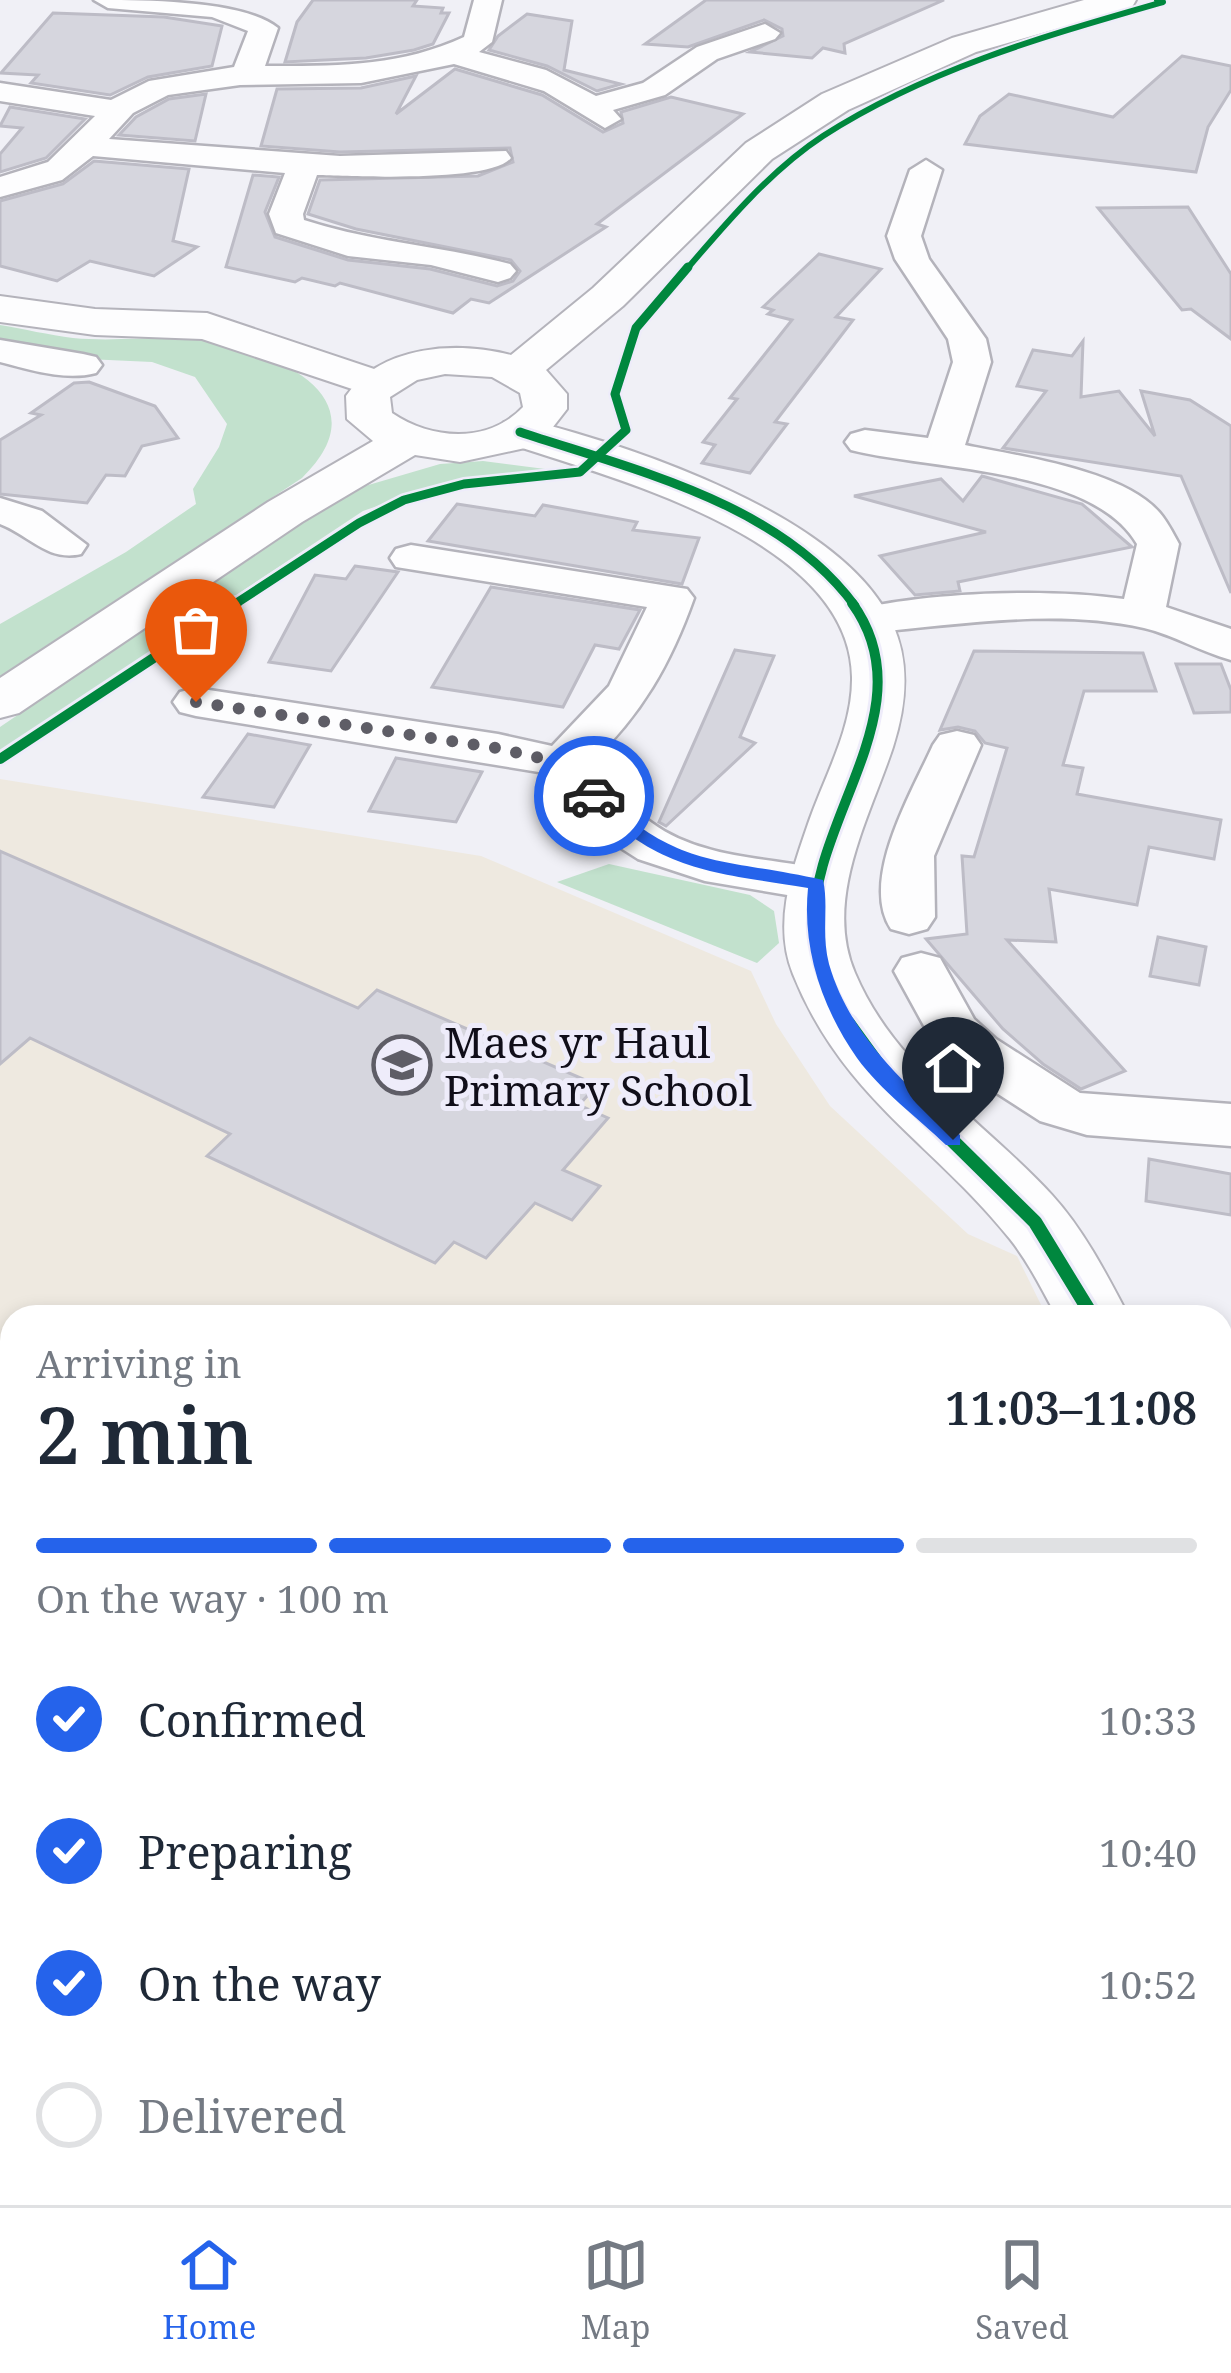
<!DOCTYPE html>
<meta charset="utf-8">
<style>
body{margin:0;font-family:"Noto Serif",serif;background:#f2f2f3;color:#1f2937;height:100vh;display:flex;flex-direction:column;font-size:45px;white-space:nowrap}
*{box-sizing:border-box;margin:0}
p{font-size:39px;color:#747a83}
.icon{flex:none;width:66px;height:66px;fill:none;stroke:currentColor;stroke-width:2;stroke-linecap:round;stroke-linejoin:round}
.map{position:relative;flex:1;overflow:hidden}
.side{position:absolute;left:0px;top:1305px;width:1233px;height:900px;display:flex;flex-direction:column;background:#fff;border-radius:36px 36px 0 0;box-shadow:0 6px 18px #0003}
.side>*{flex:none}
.pin{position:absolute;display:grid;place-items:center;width:102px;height:102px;color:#fff;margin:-123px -51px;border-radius:50% 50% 50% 0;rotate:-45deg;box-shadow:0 0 12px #0007}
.pin .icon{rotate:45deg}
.courier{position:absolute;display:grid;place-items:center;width:120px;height:120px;margin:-60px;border:9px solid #2563eb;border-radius:50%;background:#fff;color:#222;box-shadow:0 3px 15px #0007}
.head em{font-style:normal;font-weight:600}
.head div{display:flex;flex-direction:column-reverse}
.head{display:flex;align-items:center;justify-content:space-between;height:204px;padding:0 36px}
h1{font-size:78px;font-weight:600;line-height:90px}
.bar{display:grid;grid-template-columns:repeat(4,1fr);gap:18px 12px;align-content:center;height:144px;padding:0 36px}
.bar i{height:15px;border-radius:9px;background:#e0e1e3}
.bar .current{background:#2563eb}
.bar p{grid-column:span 4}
ol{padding:0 36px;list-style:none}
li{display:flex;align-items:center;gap:36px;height:132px}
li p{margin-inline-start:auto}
li .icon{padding:12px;border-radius:50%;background:#2563eb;color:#fff;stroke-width:4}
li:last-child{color:#747a83}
li i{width:66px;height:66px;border:6px solid #e0e1e3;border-radius:50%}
.dock{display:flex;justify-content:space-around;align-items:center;height:168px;border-top:3px solid #e0e1e3;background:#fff;font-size:33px;color:#747a83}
.dock a{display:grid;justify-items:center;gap:6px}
.dock .current{color:#2563eb}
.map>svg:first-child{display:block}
.education{fill:#eee9e0}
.green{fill:#c2e1cd}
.building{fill:#d6d6de;stroke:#bdbcc6;stroke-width:3}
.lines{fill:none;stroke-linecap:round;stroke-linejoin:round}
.minor-casing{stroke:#b4b3bb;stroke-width:5}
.tertiary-casing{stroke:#b4b3bb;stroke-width:4}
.secondary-casing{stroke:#b4b3bb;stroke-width:4}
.minor{fill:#fdfdfe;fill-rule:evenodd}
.tertiary{fill:#fdfdfe;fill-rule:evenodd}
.secondary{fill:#fdfdfe;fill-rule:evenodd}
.cycleway-far3-casing{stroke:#eeecfa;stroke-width:10}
.cycleway-far2-casing{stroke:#eeecfa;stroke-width:14}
.cycleway-far1-casing{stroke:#eeecfa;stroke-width:16}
.cycleway-casing{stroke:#eeecfa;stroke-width:21}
.cycleway-far3{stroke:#00873e;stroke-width:6}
.cycleway-far2{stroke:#00873e;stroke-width:9}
.cycleway-far1{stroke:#00873e;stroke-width:10}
.cycleway{stroke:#00873e;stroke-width:14}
.route{fill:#2563eb}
.done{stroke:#5e5d66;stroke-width:12;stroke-dasharray:0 21.6}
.labels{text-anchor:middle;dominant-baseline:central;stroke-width:10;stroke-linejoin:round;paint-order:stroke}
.poi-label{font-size:42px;fill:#100e19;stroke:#eeecfa;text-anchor:start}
</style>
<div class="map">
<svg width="1231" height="2205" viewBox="0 0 1231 2205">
<rect width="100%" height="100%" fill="#f0f0f6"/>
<!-- education -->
<path class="education" d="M0,779L481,856L751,971L776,1024L830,1106L968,1234L1017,1256L1047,1317H541L540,1308L450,1317H12V1348H0Z"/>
<!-- green -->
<g class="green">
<path d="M0,325C24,329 49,335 73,338C113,342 154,336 193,339C267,347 388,394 302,478L0,676V624L126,552L196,504L193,489L219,447L227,424L195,377L152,362L65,358L0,344Z"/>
<path d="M483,461L553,470L441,484L363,511L0,752V727L348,491L440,464Z"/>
<path d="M609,864L750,895L774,911L779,943L757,963L557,882Z"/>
</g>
<!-- building -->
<g class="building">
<path d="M313,0H417L413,6L443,8L441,13H449L433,44L414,50L366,58L285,62L297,22Z"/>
<path d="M706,0H944L844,44L845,53L823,48L812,58L750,52L783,36L782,29L764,20L688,47L645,44Z"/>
<path d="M53,13L164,17L222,26L212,66L148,77L110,95L31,83L38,75L1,73Z"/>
<path d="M527,14L572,21L564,70L621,84L597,91L547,66L489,50L498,36Z"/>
<path d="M1182,56L1231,66V90L1208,127L1196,172L965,144L980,116L1009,94L1113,117Z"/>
<path d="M455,69L542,95L603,132L623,123L621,112L671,97L743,114L597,224L606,227L489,303L471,299L453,313L340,283L335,286L302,278L295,282L226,267L253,175L279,177L265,212L275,237L348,260L430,269L497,286L513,281L520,271L511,260L356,229L308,214L320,180L478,176L513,162L510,148L340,152L261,146L277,89L361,88L416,76L396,114Z"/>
<path d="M206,94L195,141L119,135L136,117L169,99Z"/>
<path d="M10,107L85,119L46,158L0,172V154L22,128L0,126Z"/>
<path d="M94,161L189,169L173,241L197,247L154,276L90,261L57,281L0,266V201L63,184Z"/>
<path d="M1188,207L1231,274V339L1191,309L1182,310L1098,208Z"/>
<path d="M819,254L881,269L836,317L853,320L775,422L787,424L750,473L702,463L715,445L703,442L737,399L730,398L792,320L768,314L773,310L763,307Z"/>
<path d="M1083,341L1081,397L1119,391L1155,436L1141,391L1190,400L1231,426V593L1181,476L1003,448L1046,391L1017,386L1033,350L1072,356Z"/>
<path d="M89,382L155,406L178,438L142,446L125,476L106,475L87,503L0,494V440L41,415L31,413L74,383Z"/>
<path d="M982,476L1082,504L1132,547L958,582L960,591L915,595L880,556L986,532L854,496L941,479L963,501Z"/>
<path d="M457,504L535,516L543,505L637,522L633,530L699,538L682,584L428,541Z"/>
<path d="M355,566L398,572L331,671L269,662L315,575L346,579Z"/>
<path d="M491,587L640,610L619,649L595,645L563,707L432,687Z"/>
<path d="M735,650L774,656L740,737L755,743L666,826L659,822Z"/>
<path d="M974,651L1143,653L1156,691H1084L1063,765L1083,768L1077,794L1221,820L1214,859L1149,847L1137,905L1049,889L1056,942L1007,940L1125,1071L1081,1089L1043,1064L1003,1029L926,939L967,934L962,856L974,857L1007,748L985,743L975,731L958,727L940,730Z"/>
<path d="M1176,664H1221L1231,690V712L1194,713Z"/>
<path d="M248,734L310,745L274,807L203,797Z"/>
<path d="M396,758L482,772L456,822L369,811Z"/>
<path d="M0,851L358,1008L377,990L597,1085L579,1105L608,1118L563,1170L600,1186L572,1220L535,1203L486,1258L454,1242L435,1263L207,1156L230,1134L30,1038L0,1064Z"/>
<path d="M1158,937L1206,947L1199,985L1150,976Z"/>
<path d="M1149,1159L1231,1174V1215L1146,1201Z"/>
</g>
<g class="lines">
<!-- minor casing -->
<g class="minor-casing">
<g id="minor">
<path d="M94,0C143,0 244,0 278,28L265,66C335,66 399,67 464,37L474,0H502L492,42L479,52L546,70L596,96L643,83L697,47L765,24L780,33L775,39L717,59L665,95L613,110L621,119L605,128L544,91L454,64L361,83L240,85L168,95L133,113L109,139L340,156L506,151L511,158C491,183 352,176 317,175L303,214L304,220C371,242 442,246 510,264L516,271L510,278L498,282L431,265L348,256L276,233L269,214L285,173L93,156L62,180L0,197V177L48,162L95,116L0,101V83L111,100L149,81L234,67L248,31L212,17L108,8Z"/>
<path d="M926,160L942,170L921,236L929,259L986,339L991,362L965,445C1019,456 1122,470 1159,512C1167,521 1173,533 1179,544L1166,607L1231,629V660C1201,652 1174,635 1144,628C1054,608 957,625 866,633L850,629L844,620L850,611C926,592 1047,588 1124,599L1137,544C1092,467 929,470 851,450L845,442L851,434L865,430L928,438L953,362L948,339L895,259L887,236L910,170Z"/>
<path d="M0,340L83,354L96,357L102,365L96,373C65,381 31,370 0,362Z"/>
<path d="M0,498L42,511L87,545L81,554C48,562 29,535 0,524Z"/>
<path d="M411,545L687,589L694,598C671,663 641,716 590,763C610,783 629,807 652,823C704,861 775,857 835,872L843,884L835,896L817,900L705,881L638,859L613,843L545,773L196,716L180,712L173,702L180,692L196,688L498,734L552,746L609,686L647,607L396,567L390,558L396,549Z"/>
<path d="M957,731L974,735L981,745L934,856L935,917L927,929L909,934L891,929C859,880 912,792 933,745L940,735Z"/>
<path d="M921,953L940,958L974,1019L996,1039L1080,1093L1231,1104V1146L1087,1135L1040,1121L956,1067L934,1044L894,971L902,958Z"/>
<path d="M12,1369V1421L0,1422V1370Z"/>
<path d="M12,1574V1685L0,1690V1578Z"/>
<rect x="750" y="2193" width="86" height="12"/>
</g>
</g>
<!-- tertiary casing -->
<g class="tertiary-casing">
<g id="tertiary">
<path d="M0,296L95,309L207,313L392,375L398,384L392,393L376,397L202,339L95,335L0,322Z"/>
<path d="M520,418C629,445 842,514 892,623C911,663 906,706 893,747C870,817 823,899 855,973C895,1068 984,1121 1052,1195C1084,1230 1107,1275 1129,1317H1057C1042,1290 1029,1263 1010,1239C933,1143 842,1097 793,974C773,924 791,873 808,824C824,777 853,728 852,677C850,537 610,478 504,442L497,432L504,422Z"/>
<path d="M1221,1769L1231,1773V1865L1221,1861Z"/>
<path d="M0,1891L12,1895V1985L0,1981Z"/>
<path d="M1221,2107L1231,2109V2205L1192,2193H1221Z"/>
</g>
</g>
<!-- secondary casing -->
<g class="secondary-casing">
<path id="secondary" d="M1084,0H1136L1132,7L976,52L848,110L772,159L623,306L546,370L567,394V409L546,436L525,448L460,462L415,455L302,522L19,713L0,718V678L268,502L373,441L347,419L346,396C381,345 456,341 511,355L593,288L746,143L822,94L952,38ZM445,374L492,377L520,393L523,407C488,444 432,440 392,413L390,397L417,380Z"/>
</g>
<!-- minor -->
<use href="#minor" class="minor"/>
<!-- tertiary -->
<use href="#tertiary" class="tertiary"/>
<!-- secondary -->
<use href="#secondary" class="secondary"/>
<!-- cycleway-far3 casing -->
<g class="cycleway-far3-casing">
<path id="cycleway-far3" d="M686,270C726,223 771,170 823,136C927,69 1045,36 1163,2L1157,0"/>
</g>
<!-- cycleway-far2 casing -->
<g class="cycleway-far2-casing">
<g id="cycleway-far2">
<path d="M520,432C634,470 780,503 855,606"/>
<path d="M232,606L359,523L404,500L464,484L580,472L626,430L615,394L636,328L688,267"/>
</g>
</g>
<!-- cycleway-far1 casing -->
<g class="cycleway-far1-casing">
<g id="cycleway-far1">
<path d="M0,759L237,603"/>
<path d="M850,1026C833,998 816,965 814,931C808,820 929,709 852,603"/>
</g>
</g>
<!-- cycleway casing -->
<g class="cycleway-casing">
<path id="cycleway" d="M848,1023L885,1074L1035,1222L1093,1317"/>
</g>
<!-- cycleway-far3 -->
<use href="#cycleway-far3" class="cycleway-far3"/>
<!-- cycleway-far2 -->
<use href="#cycleway-far2" class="cycleway-far2"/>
<!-- cycleway-far1 -->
<use href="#cycleway-far1" class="cycleway-far1"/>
<!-- cycleway -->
<use href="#cycleway" class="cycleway"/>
</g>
<!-- route -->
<path class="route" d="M588,793H600C680,871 722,857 823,880C829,906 821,933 829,964C850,1037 907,1085 960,1135V1145H946C918,1118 880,1090 857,1058C822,1008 802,949 808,888C710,872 662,872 588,800Z"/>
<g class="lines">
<!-- done -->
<path class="done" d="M196,702L497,748L562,763L594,796"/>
</g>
<!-- icons -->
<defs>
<g id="school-ring" transform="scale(3)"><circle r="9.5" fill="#eeecfa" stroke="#5e5d66" stroke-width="1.5"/><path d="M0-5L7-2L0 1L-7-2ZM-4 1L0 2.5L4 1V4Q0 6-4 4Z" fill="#5e5d66"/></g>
</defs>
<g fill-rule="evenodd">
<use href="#school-ring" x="402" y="1065"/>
</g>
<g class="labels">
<!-- poi labels -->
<g class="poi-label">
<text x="444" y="1041">Maes yr Haul<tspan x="444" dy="48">Primary School</tspan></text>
</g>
</g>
</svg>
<div class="pin" style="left:196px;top:702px;background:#ea580c"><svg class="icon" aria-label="bag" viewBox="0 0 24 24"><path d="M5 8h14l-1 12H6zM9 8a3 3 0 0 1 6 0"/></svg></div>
<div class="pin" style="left:953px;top:1140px;background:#1f2937"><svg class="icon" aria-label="home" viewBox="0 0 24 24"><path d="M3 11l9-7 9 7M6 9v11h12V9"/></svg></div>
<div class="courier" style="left:594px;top:796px"><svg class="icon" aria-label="car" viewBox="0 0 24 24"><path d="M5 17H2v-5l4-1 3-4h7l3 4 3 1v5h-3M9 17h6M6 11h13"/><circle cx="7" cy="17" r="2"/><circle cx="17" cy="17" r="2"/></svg></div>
<section class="side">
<div class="head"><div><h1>2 min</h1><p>Arriving in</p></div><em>11:03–11:08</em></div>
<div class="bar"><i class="current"></i><i class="current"></i><i class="current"></i><i></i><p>On the way · 100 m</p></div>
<ol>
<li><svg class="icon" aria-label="check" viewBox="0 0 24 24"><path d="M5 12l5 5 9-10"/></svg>Confirmed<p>10:33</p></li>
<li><svg class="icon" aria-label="check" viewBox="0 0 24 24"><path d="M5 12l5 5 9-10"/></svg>Preparing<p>10:40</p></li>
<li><svg class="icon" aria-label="check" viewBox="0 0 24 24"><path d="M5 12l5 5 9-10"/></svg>On the way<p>10:52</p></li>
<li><i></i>Delivered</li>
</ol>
</section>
</div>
<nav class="dock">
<a class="current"><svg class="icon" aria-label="home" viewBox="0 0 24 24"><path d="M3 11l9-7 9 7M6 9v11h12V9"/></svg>Home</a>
<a><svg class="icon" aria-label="map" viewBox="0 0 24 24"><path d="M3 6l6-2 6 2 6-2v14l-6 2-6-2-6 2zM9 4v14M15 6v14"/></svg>Map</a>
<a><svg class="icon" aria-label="saved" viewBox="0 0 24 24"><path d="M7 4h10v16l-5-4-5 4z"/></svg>Saved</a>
</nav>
